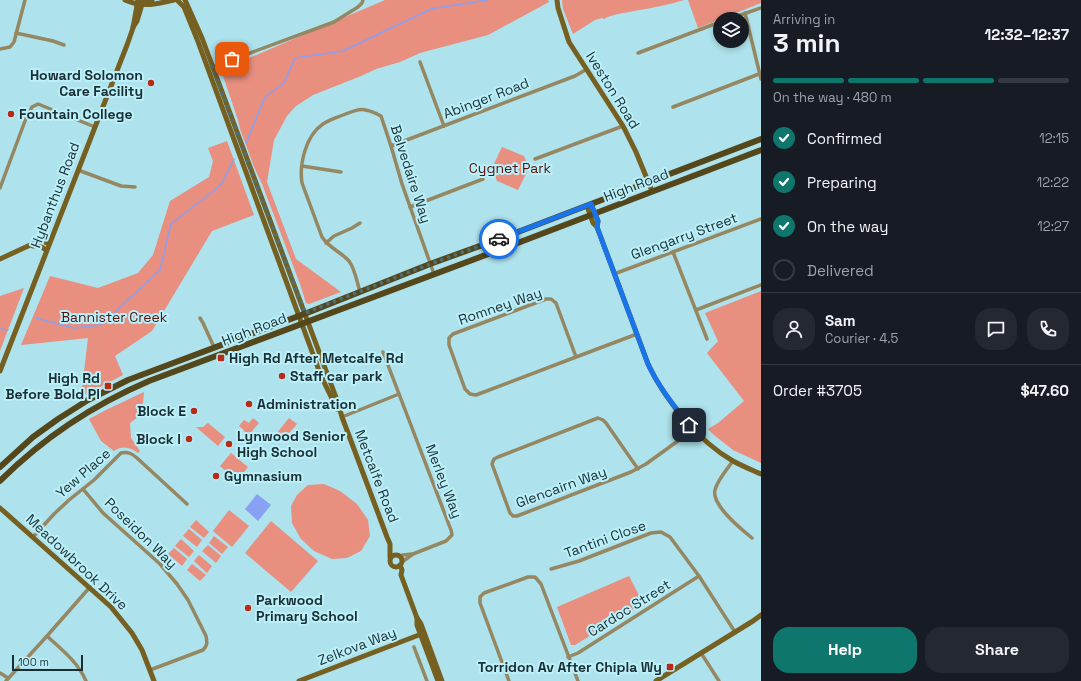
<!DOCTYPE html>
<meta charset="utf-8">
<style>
body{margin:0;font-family:"Space Grotesk",sans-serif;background:#242831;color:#f1f3f6;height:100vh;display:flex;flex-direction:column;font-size:15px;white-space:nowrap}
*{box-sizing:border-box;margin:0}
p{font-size:13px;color:#9ea1a6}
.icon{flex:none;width:22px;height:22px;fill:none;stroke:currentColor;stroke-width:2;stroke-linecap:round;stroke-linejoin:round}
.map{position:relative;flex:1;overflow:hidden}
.panel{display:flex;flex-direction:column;background:#171b24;width:320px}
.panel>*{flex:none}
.tools{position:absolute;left:713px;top:12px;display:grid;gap:8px}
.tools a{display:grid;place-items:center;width:36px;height:36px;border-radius:50%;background:#171b24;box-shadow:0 2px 6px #0003;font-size:20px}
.scale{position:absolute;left:12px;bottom:10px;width:71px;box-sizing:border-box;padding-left:4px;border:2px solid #1a2f33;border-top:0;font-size:11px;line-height:14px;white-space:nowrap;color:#1a2f33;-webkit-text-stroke:3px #bbeff9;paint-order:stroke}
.pin{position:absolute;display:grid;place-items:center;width:34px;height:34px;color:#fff;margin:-17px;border-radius:8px;box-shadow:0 2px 6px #0006}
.courier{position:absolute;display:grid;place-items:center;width:40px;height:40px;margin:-20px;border:3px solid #1a73e8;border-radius:50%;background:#fff;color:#222;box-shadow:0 1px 5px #0007}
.head em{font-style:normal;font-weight:700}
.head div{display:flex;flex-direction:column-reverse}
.head{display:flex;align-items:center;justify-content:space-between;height:68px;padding:0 12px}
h1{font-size:26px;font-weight:700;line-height:30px}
.bar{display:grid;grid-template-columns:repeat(4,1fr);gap:6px 4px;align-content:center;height:48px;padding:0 12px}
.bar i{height:5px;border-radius:3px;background:#363941}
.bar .active{background:#0f766e}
.bar p{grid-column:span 4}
.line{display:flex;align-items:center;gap:10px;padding:0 12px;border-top:1px solid #363941}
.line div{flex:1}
.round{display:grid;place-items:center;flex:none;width:42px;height:42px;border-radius:16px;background:#242831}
ol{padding:0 12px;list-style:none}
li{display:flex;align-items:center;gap:12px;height:44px}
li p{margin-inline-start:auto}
li .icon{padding:4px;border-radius:50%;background:#0f766e;color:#fff;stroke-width:4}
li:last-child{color:#9ea1a6}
li i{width:22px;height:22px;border:2px solid #363941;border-radius:50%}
.primary-button{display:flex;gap:8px;margin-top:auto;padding:8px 12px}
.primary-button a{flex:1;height:46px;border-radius:16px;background:#0f766e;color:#fff;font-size:16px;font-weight:700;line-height:46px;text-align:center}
.primary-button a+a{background:#242831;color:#f1f3f6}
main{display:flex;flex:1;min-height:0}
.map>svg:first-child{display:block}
.green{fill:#e88f7f}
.water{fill:#89a1f5}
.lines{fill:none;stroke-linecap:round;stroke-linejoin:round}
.stream{stroke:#89a1f5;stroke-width:1.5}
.street{stroke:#958761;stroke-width:3.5}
.secondary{stroke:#756021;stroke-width:5}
.primary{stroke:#55471c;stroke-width:6}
.done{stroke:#4e6e74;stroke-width:4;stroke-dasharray:0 7.2}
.route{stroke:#1a73e8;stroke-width:5}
.poi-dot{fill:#b72a18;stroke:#bbeff9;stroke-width:1.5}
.labels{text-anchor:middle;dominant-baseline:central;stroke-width:4;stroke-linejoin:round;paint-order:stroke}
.poi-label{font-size:14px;font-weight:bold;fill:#1a2f33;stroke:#bbeff9;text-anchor:start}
.street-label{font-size:14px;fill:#1a2f33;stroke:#bbeff9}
.park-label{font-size:14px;fill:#52140c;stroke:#bbeff9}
</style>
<main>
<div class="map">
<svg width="761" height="681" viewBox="0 0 761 681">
<rect width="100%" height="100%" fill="#aee2ec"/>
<!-- green -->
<g class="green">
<path d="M385,0H548L549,2L488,35L420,53L400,62L376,69L361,76L313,95L296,106L287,116L274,140L267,182L296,259L341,292L309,304L306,303L300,284L262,184L254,167L240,129L238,120L221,70Z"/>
<path d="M562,0H684C668,5 651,8 634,11C625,13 612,14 604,19L602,18L595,20L573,34L563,9Z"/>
<path d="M688,0H761V3L698,28Z"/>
<path d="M227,141L254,215L212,231L152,331L115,356L123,375L81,397L88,338L21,345L50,276L98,288L138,273L153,255L170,201L209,177L213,161L208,148Z"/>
<path d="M502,147L524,156L529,168L518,190L497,181L492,168Z"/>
<path d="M24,288L0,351V296Z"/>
<path d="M761,291V463L733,450L714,435L708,429L718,423L744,401L707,353L718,341L705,313Z"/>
<path d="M144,392L142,414L130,423L131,438L140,451L138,453C131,447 122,445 114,451L101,441L89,419L106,410Z"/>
<path d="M253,418L259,423L246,438L244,436L246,434L243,429L239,426L244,420L249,423Z"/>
<path d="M289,418L297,424L283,440L276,434Z"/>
<path d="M208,423L225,437L218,446L196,427H203Z"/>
<path d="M231,453L248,467L237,481L220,466Z"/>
<path d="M324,484L340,491L357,504L368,520L370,536L361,551L347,558L332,559L314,551L301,539L292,523L291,506L297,495L308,485Z"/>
<path d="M229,510L249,526L232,547L213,531Z"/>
<path d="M196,520L209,532L204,538L190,527Z"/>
<path d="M271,521L318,561L291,592L245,553Z"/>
<path d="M189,529L202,540L197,547L183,536Z"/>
<path d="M214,536L228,547L222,554L209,543Z"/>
<path d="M181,539L194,551L189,557L175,546Z"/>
<path d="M208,545L221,556L216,563L202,551Z"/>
<path d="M174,548L187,559L182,566L168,554Z"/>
<path d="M199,555L212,566L207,573L194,561Z"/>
<path d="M192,564L206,575L200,581L187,570Z"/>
<path d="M629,576L643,603L575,645H571L557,607Z"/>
</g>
<!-- water -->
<path class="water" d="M257,494L271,505L258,521L245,509Z"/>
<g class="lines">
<!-- stream -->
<g class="stream">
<path d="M246,143L265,97L284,83L295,58L343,51L431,9L487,0"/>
<path d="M36,318L73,328L101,325L160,270L171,224L221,185L234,159"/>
<path d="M0,329L8,330"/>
</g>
<!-- street -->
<g class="street">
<path d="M745,13L761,79"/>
<path d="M729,19L761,8"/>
<path d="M16,33L53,41L64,45"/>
<path d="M0,49L10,47L14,42L25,0"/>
<path d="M638,53L720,22"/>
<path d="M420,62L444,126"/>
<path d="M212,67L334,22L358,7L362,3L363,0"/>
<path d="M673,107L759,74"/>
<path d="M391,146L575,76L587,69"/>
<path d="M535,159L623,126"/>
<path d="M302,166L341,172"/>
<path d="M78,170L121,186L135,187"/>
<path d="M0,188L25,121L32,107L38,104L95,127"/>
<path d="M410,207L483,179"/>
<path d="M326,243L334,236L352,228L360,223"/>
<path d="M673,252L707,339"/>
<path d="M614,274L761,219"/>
<path d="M360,292C357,282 355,269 349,261C341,252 329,248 322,237L302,183C299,164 306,135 323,124C329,120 336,118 343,115C360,108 364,107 381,116L391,146L402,184L434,274"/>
<path d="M696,310L761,285"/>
<path d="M200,318L203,323L214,347"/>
<path d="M383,352L451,530L452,535L446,541L413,554L402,562"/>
<path d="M576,357L476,395L470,394L465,389L449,345V338L453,334L546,299H551L556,303L576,357L637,334"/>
<path d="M342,417L399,394"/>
<path d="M733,461C727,469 717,481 715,490C711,505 741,529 752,538"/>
<path d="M638,469L606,423L603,420L598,418L498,457L494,459L492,464L510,513L513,516H517L631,472L646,464L693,430"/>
<path d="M83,489L103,513L160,564L177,584L188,600L206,636C207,642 208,645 203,650L150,670"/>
<path d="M33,537L54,514L69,500L94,480L121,453C128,451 132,454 137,458L187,504"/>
<path d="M400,556L403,555L412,554"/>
<path d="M551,569L579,561L651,533L661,532L670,537L699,576L735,632"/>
<path d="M47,636C62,650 78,662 86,681"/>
<path d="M414,647L427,681"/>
<path d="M701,653L719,681"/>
<path d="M568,657L578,653L699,576"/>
<path d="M0,673L8,678"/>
<path d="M6,681L47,636L90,587"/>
<path d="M509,681L480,603V597L484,593L528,577H535L541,584L578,681"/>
</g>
<!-- secondary -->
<g class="secondary">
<path d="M125,0C143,8 155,4 174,0"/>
<path d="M177,0L184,7L197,39L321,376L337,409"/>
<path d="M185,0L202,38L337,400L342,417L387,537L390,544V557"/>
<path d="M557,0L558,8L569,42L623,126L636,152L652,191"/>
<path d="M141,1L152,0"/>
<path d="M133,27L137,21L143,1"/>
<path d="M591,204L598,221L597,227"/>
<path d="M587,206L593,223L597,227L648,364C665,400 698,441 733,461C742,466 752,470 761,474"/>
<path d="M33,246L39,245L46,250"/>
<path d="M0,259L41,240L49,244"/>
<path d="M0,371L127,45L133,28L138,0"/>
<path d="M0,508L111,607L132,633L142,650L154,681"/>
<circle cx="396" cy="561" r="6"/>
<path d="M400,565L402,570L401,575L417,618L421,624L442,681"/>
<path d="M417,618V625L438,681"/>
<path d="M299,681L424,633"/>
<path d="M656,681L753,621L761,615"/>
</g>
<!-- primary -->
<g class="primary">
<path d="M0,467L33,437L58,419L88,400L128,380L312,311L430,264L510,235L761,139"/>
<path d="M0,481C43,438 93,405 149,381L515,244L761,150"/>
</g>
</g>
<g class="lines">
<!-- done -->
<path class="done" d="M232,59L212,66L305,313L430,264L499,239"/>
<!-- route -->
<path class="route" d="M499,239L591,204L598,221L597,227L648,364C658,386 674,406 689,425"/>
</g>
<!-- markers -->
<g class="poi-dot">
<circle cx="151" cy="83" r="4"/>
<circle cx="11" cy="114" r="4"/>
<rect x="217" y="354" width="8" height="8" rx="2"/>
<circle cx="282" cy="376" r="4"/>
<rect x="104" y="382" width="8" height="8" rx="2"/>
<circle cx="249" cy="404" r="4"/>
<circle cx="194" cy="411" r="4"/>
<circle cx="189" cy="439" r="4"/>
<circle cx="229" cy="444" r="4"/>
<circle cx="216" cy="476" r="4"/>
<circle cx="248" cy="608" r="4"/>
<rect x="666" y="663" width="8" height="8" rx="2"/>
</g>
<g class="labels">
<!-- poi labels -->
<g class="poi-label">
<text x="143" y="75" text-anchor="end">Howard Solomon<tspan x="143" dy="16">Care Facility</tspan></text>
<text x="19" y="114">Fountain College</text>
<text x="229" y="358">High Rd After Metcalfe Rd</text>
<text x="290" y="376">Staff car park</text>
<text x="100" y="378" text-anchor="end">High Rd<tspan x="100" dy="16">Before Bold Pl</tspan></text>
<text x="257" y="404">Administration</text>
<text x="186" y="411" text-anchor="end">Block E</text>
<text x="237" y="436">Lynwood Senior<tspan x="237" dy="16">High School</tspan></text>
<text x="181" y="439" text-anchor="end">Block I</text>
<text x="224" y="476">Gymnasium</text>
<text x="256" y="600">Parkwood<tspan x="256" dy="16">Primary School</tspan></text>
<text x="662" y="667" text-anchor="end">Torridon Av After Chipla Wy</text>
</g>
<!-- street labels -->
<g class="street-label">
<text transform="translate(613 90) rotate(58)">Iveston Road</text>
<text transform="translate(486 98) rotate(-21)">Abinger Road</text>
<text transform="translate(411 174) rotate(72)">Belvedaire Way</text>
<text transform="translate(636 185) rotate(-21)">High Road</text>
<text transform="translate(55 195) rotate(-69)">Hybanthus Road</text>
<text transform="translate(684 236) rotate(-20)">Glengarry Street</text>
<text transform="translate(500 306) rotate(-19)">Romney Way</text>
<text transform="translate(254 329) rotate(-21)">High Road</text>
<text transform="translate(83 473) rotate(-41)">Yew Place</text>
<text transform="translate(377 476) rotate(69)">Metcalfe Road</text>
<text transform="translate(444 481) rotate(69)">Merley Way</text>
<text transform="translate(561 487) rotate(-20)">Glencairn Way</text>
<text transform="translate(141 533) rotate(44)">Poseidon Way</text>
<text transform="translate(605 539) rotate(-20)">Tantini Close</text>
<text transform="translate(77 562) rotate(43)">Meadowbrook Drive</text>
<text transform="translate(629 608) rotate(-32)">Cardoc Street</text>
<text transform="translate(357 646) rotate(-21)">Zelkova Way</text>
</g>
<!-- park labels -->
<g class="park-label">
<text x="510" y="168">Cygnet Park</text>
<text x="114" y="317">Bannister Creek</text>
</g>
</g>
</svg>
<div class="tools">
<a><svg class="icon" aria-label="layers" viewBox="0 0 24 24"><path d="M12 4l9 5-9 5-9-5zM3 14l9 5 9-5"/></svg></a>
</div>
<div class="scale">100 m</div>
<div class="pin" style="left:232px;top:59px;background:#ea580c"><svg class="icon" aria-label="bag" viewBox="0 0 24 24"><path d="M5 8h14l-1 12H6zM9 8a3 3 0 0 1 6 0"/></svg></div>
<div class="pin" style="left:689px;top:425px;background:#1f2937"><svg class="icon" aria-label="home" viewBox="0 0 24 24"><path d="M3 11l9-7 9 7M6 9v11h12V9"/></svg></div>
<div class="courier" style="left:499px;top:239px"><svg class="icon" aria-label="car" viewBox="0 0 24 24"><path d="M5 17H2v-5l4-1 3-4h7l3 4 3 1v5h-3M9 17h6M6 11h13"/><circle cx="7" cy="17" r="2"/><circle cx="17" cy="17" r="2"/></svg></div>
</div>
<section class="panel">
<div class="head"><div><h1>3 min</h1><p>Arriving in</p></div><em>12:32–12:37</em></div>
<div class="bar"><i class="active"></i><i class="active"></i><i class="active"></i><i></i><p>On the way · 480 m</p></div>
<ol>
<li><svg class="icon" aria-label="check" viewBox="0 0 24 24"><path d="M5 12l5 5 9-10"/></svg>Confirmed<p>12:15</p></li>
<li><svg class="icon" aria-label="check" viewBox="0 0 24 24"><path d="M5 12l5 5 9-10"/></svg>Preparing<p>12:22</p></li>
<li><svg class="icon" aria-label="check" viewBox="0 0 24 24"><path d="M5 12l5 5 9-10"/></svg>On the way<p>12:27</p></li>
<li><i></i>Delivered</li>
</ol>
<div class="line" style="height:72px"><a class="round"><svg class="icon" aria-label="person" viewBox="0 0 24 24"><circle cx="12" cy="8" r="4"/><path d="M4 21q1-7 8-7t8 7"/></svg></a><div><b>Sam</b><p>Courier · 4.5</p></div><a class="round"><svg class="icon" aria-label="chat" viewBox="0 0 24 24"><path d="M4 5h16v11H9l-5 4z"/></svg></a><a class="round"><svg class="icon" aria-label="phone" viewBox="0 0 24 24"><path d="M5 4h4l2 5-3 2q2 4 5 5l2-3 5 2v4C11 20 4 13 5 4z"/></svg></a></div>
<div class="line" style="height:52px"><div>Order #3705</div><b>$47.60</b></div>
<div class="primary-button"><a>Help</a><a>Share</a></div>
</section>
</main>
